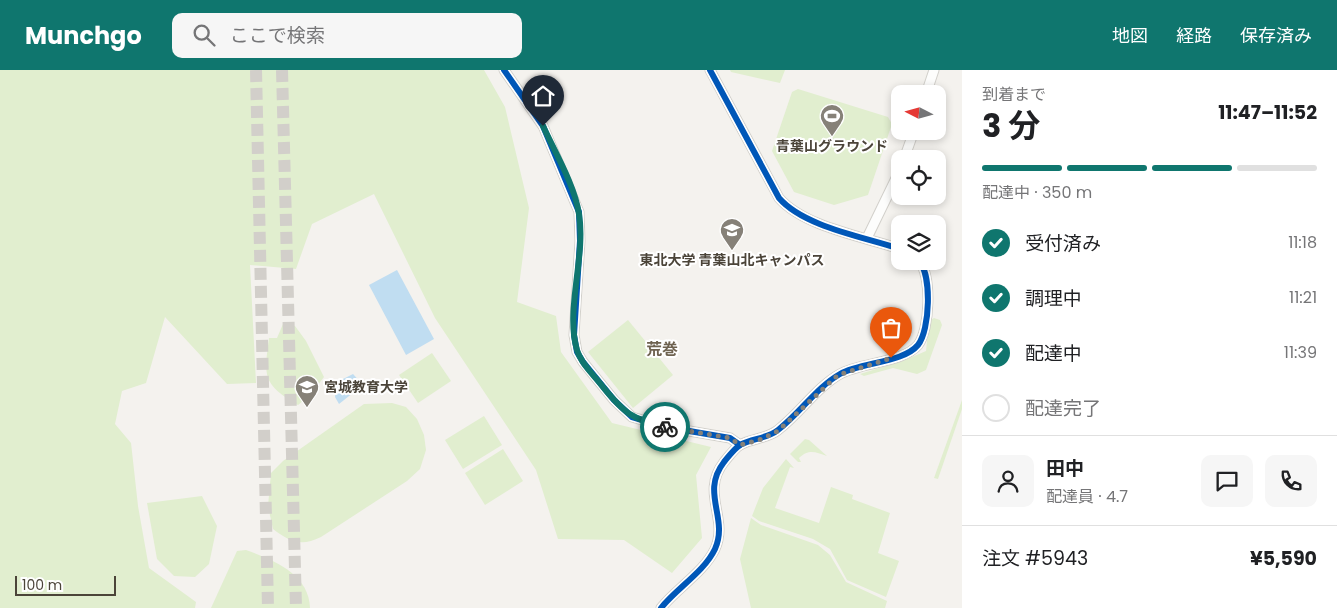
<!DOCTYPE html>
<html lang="ja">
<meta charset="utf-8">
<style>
body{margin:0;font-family:Poppins,"Noto Sans JP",sans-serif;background:#f6f6f6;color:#202124;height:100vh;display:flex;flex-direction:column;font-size:19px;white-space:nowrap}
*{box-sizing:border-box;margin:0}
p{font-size:16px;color:#757577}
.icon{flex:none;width:28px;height:28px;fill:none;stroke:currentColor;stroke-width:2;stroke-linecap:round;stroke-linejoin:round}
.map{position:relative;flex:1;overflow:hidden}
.side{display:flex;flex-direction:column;background:#fff;width:375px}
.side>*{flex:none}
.needle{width:32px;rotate:276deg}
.buttons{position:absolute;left:891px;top:15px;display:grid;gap:10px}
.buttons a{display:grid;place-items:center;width:55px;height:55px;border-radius:10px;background:#fff;box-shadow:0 2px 8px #0003;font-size:25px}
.scale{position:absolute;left:15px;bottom:12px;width:101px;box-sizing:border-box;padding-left:5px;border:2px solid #4b4439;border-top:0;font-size:14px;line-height:18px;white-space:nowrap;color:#4b4439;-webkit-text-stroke:4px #fff;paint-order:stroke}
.pin{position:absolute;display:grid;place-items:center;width:42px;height:42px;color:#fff;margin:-51px -21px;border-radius:50% 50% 50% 0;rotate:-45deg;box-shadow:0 0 5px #0007}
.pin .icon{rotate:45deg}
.courier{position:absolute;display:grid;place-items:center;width:50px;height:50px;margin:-25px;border:4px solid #0f766e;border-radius:50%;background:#fff;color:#222;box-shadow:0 1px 6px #0007}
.head em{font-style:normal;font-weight:700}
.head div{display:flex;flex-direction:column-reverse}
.head{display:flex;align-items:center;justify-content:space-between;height:85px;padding:0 20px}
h1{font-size:32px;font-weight:700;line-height:38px}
.bar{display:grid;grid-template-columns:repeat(4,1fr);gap:8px 5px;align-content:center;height:60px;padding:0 20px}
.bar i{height:6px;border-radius:4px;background:#e0e0e0}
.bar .on{background:#0f766e}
.bar p{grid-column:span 4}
.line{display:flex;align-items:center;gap:12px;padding:0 20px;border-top:1px solid #e0e0e0}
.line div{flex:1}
.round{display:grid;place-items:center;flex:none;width:52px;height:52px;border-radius:10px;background:#f6f6f6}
ol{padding:0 20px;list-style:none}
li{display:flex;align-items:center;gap:15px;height:55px}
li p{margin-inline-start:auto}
li .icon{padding:5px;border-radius:50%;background:#0f766e;color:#fff;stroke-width:4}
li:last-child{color:#757577}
li i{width:28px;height:28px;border:2px solid #e0e0e0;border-radius:50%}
header{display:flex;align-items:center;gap:30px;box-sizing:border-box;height:70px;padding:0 25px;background:#0f766e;color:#fff}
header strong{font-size:24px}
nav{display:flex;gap:28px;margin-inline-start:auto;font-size:18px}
.search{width:350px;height:45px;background:#f6f6f6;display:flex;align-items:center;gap:12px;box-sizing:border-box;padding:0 18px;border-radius:10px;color:#757577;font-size:19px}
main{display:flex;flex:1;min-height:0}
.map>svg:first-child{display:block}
.green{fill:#e1eecf}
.water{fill:#c0ddf1}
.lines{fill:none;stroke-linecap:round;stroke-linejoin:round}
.highway-tunnel{stroke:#d2cfca;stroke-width:12;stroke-dasharray:12 6;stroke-linecap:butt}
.minor-casing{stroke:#d2d0cb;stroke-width:11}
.minor{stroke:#fdfdfc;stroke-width:9}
.cycleway-casing{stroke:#fff;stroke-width:9}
.cycleway{stroke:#0057b8;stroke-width:6}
.done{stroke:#868178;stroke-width:5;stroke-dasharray:0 9}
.route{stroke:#0f766e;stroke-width:6}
.labels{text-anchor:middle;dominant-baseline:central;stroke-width:4;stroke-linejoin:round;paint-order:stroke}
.poi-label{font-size:14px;font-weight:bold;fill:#4b4439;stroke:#fff}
.quarter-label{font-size:16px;font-weight:bold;fill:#6e6250;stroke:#fff}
</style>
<header>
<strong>Munchgo</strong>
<div class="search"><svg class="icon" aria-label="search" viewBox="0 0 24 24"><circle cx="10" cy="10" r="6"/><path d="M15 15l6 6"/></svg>ここで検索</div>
<nav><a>地図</a><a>経路</a><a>保存済み</a></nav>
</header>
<main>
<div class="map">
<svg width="962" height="538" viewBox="0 0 962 538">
<rect width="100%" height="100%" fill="#f4f2ee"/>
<!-- green -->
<g class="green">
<path d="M0,0H484L505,37L529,138L517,232L556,246L561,282L612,353L711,377L696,405L702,468L672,503L624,470L558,469L536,400L435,248L374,124L312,154L296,199L250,195L256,313L227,314L165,247L146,313L122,321L115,354L131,373L138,436L149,498L196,532L195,538H0Z"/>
<path d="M730,0H785L780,13L731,2Z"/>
<path d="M798,19L888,47L892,54L868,125L834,135L794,122L772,81L792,22Z"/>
<path d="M934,248L940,250L942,255L926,300L917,304L893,298L864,306L860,304L905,290L926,281L929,251Z"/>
<path d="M628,250L673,305L633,338L588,282Z"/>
<path d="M283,254L295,256L306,271L324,307L310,325L298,335C262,314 264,306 269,268H277Z"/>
<path d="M432,283L451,311L418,333L399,305Z"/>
<path d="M962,330V339L938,409L934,408Z"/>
<path d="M392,333L406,337L417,349L424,365L426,380L420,399L407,411L321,467C301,477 290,472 273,459L268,436L271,403L283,391L364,334Z"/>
<path d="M484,346L502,375L463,399L445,370Z"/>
<path d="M805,369L809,370L827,386C815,382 809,379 799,388L801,392H798L790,384Z"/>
<path d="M503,379L523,411L485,435L465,403Z"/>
<path d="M786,389L794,398L790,397L775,438L819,453L831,417L853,425L852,429L890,443L878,483L899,491L886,527L847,510L830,479L813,469L759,451L752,446L763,418Z"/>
<path d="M202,426L217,456L209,494L195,507L174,506L157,489L147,433Z"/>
<path d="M751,448L761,455L818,475L830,485L846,512L887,531L885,538H751L740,489Z"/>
<path d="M246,480C274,490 309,504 310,538H211L237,481Z"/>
</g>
<!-- water -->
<g class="water">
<path d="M397,200L434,269L406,285L369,215Z"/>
<path d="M353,304L363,315L339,334L335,327L337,312Z"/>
</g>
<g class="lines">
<!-- highway-tunnel -->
<g class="highway-tunnel">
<path d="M256,0L268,538"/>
<path d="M282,0L296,538"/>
</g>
<!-- minor casing -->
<g class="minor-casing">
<g id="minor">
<path d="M504,0L543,56L579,142L580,171L574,265L577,282L583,292L614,330L632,347L666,357L730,368L740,375"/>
<path d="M710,0L779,128C804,157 865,167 900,179"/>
<path d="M926,24L934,0"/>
<path d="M904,89L914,61"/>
<path d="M867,168L900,100"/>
<path d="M661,538C677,518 704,502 715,479C729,448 700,423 724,392C729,386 734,379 740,375C752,368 767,369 778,360C800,343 817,317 840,304C861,292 903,293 918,275C930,260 932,205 919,191"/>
</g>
</g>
<!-- minor -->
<use href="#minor" class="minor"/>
<!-- cycleway casing -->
<g class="cycleway-casing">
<g id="cycleway">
<path d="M504,0L543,56L579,142L580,171L574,265L577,282L583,292L614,330L632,347L666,357L730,368L740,375"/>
<path d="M710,0L779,128C804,157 865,167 900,179"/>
<path d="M661,538C677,518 704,502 715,479C729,448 700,423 724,392C729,386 734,379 740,375C752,368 767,369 778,360C800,343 817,317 840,304C861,292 903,293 918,275C930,260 932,205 919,191"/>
</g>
</g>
<!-- cycleway -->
<use href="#cycleway" class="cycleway"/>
</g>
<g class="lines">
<!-- done -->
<path class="done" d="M665,357L730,368L740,375L762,369L778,361L838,305L891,288"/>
<!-- route -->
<path class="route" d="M543,56C555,82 575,116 579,144C586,187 565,240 577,280C581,294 595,306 603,317C625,344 632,349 665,357"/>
</g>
<!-- icons -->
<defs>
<g id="stadium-pin" transform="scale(1.25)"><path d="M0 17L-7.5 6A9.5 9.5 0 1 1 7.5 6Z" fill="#868178" stroke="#fff"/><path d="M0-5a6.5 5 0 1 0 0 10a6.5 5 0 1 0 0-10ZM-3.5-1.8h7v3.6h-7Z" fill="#fff"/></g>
<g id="university-pin" transform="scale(1.25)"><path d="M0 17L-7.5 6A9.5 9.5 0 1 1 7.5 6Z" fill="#868178" stroke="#fff"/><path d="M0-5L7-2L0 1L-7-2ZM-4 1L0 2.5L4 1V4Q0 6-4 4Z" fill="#fff"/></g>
</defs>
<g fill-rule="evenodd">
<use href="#stadium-pin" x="832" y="46"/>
<use href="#university-pin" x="732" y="160"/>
<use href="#university-pin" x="307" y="317"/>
</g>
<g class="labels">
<!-- poi labels -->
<g class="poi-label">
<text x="832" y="76">青葉山グラウンド</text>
<text x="732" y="190">東北大学 青葉山北キャンパス</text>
<text x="324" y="317" text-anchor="start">宮城教育大学</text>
</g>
<!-- quarter labels -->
<g class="quarter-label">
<text x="662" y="279">荒巻</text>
</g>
</g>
</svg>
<div class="buttons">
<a><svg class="needle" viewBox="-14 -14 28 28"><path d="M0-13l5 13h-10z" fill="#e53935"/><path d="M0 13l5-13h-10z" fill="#757577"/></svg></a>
<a><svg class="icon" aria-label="locate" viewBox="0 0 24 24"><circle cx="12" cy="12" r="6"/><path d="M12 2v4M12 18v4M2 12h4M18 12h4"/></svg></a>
<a><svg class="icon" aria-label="layers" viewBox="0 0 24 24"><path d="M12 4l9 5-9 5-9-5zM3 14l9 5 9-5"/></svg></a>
</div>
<div class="scale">100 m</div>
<div class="pin" style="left:891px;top:288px;background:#ea580c"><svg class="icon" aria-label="bag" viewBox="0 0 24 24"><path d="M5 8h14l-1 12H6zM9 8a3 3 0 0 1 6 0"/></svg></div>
<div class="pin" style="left:543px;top:56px;background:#1f2937"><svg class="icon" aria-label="home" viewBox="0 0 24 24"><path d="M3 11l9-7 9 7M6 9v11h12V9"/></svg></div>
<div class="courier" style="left:665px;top:357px"><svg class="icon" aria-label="bike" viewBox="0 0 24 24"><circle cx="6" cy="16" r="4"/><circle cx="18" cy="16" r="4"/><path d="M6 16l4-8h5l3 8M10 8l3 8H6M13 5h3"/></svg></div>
</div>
<section class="side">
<div class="head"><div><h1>3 分</h1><p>到着まで</p></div><em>11:47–11:52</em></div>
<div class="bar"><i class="on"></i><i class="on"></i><i class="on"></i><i></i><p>配達中 · 350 m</p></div>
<ol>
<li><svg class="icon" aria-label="check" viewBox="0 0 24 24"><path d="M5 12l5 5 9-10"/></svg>受付済み<p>11:18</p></li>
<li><svg class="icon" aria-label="check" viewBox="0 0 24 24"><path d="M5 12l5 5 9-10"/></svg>調理中<p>11:21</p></li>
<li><svg class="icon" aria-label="check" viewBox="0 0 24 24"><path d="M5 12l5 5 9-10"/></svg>配達中<p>11:39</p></li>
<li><i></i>配達完了</li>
</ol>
<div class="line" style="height:90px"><a class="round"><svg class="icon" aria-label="person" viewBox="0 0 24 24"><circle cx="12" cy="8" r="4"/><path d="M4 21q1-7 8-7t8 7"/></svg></a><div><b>田中</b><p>配達員 · 4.7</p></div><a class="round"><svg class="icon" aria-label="chat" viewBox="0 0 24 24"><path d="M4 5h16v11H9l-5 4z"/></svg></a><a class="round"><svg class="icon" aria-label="phone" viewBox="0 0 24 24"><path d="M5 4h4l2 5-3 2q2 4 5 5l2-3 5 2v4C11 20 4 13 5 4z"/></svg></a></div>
<div class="line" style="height:65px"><div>注文 #5943</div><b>¥5,590</b></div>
</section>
</main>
